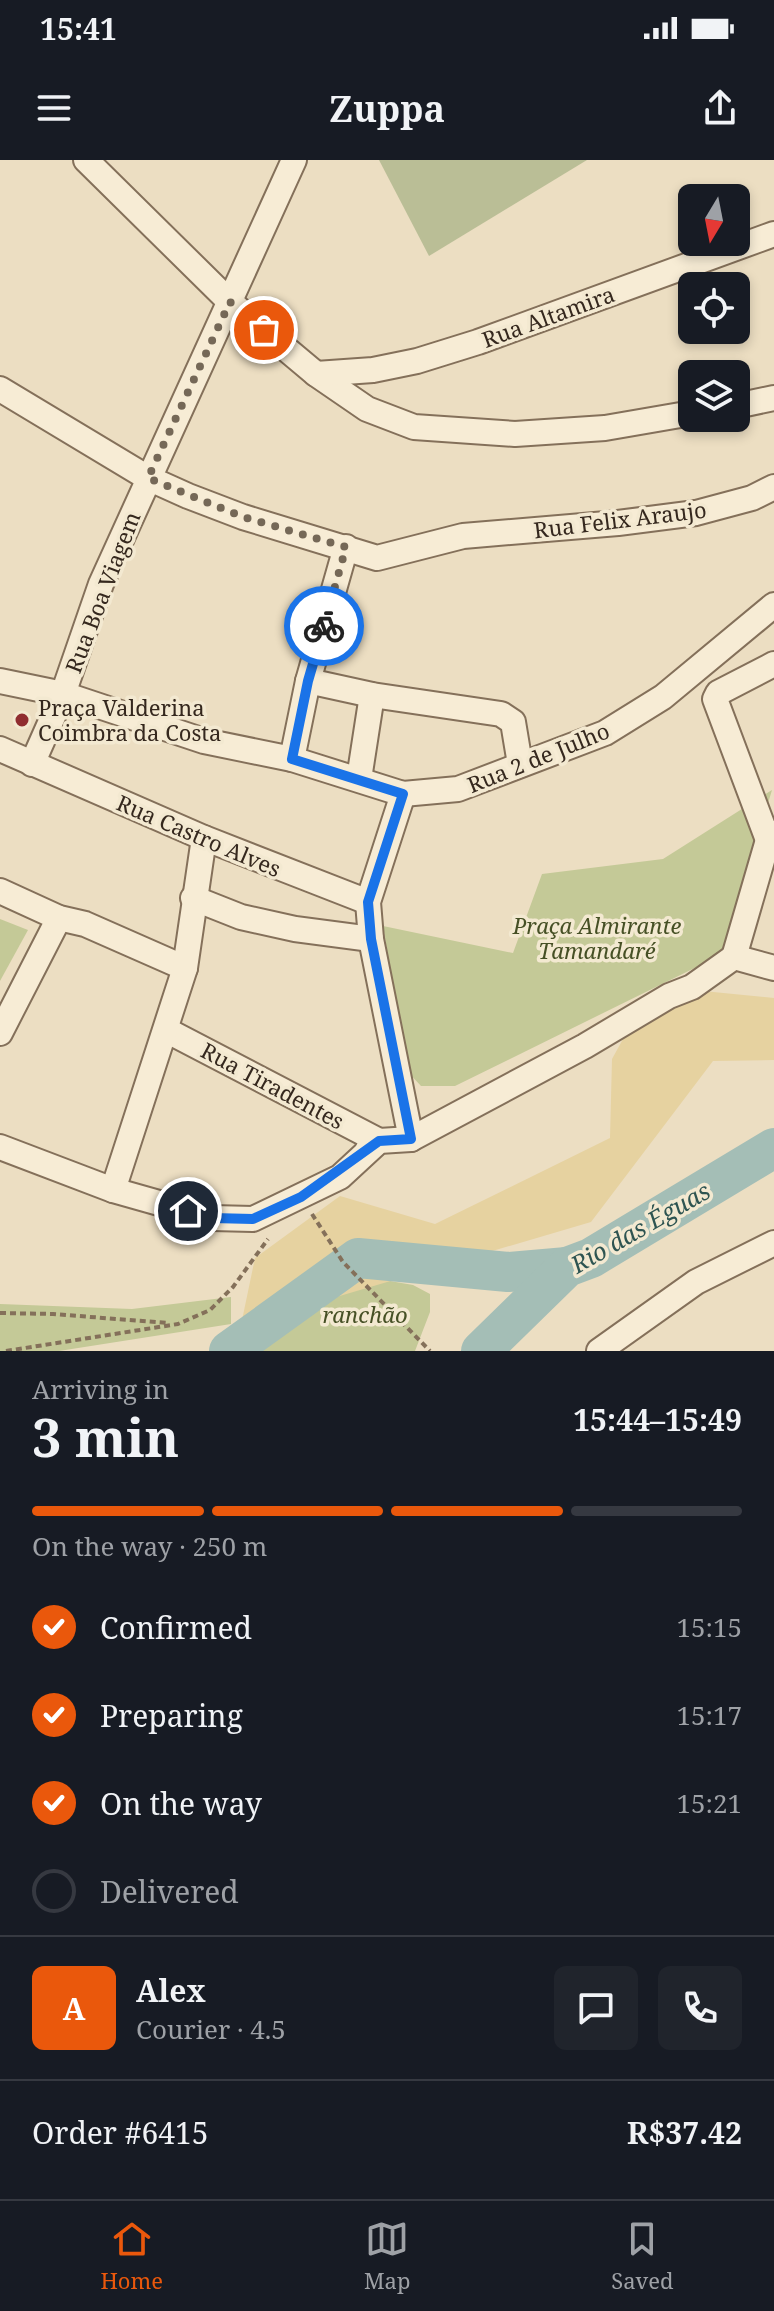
<!DOCTYPE html>
<meta charset="utf-8">
<style>
body{margin:0;font-family:"Noto Serif",serif;background:#20242c;color:#f1f3f6;height:100vh;display:flex;flex-direction:column;font-size:30px;white-space:nowrap}
*{box-sizing:border-box;margin:0}
p{font-size:26px;color:#9ea1a6}
.icon{flex:none;width:44px;height:44px;fill:none;stroke:currentColor;stroke-width:2;stroke-linecap:round;stroke-linejoin:round}
.map{position:relative;height:1191px;overflow:hidden}
.panel{display:flex;flex-direction:column;background:#171b24;flex:1}
.panel>*{flex:none}
.needle{width:52px;rotate:190deg}
.tools{position:absolute;left:678px;top:24px;display:grid;gap:16px}
.tools a{display:grid;place-items:center;width:72px;height:72px;border-radius:12px;background:#171b24;box-shadow:0 4px 12px #0003;font-size:40px}
.pin{position:absolute;display:grid;place-items:center;width:68px;height:68px;color:#fff;margin:-34px;border:4px solid #fff;border-radius:50%;box-shadow:0 2px 8px #0007}
.courier{position:absolute;display:grid;place-items:center;width:80px;height:80px;margin:-40px;border:6px solid #1a73e8;border-radius:50%;background:#fff;color:#222;box-shadow:0 2px 10px #0007}
.overview em{font-style:normal;font-weight:700}
.overview div{display:flex;flex-direction:column-reverse}
.overview{display:flex;align-items:center;justify-content:space-between;height:136px;padding:0 32px}
h1{font-size:52px;font-weight:700;line-height:60px}
.bar{display:grid;grid-template-columns:repeat(4,1fr);gap:12px 8px;align-content:center;height:96px;padding:0 32px}
.bar i{height:10px;border-radius:6px;background:#363941}
.bar .current{background:#ea580c}
.bar p{grid-column:span 4}
.line{display:flex;align-items:center;gap:20px;padding:0 32px;border-top:2px solid #363941}
.line div{flex:1}
.round{display:grid;place-items:center;flex:none;width:84px;height:84px;border-radius:12px;background:#20242c}
ol{padding:0 32px;list-style:none}
li{display:flex;align-items:center;gap:24px;height:88px}
li p{margin-inline-start:auto}
li .icon{padding:8px;border-radius:50%;background:#ea580c;color:#fff;stroke-width:4}
li:last-child{color:#9ea1a6}
li i{width:44px;height:44px;border:4px solid #363941;border-radius:50%}
.status{display:flex;justify-content:space-between;align-items:center;height:56px;padding:0 40px;background:#171b24;direction:ltr}
.status svg{height:22px;fill:currentColor}
header{display:flex;justify-content:space-between;align-items:center;height:104px;padding:0 32px;background:#171b24;font-size:36px;font-weight:700}
.dock{display:flex;justify-content:space-around;align-items:center;height:112px;border-top:2px solid #363941;background:#171b24;font-size:22px;color:#9ea1a6}
.dock a{display:grid;justify-items:center;gap:4px}
.dock .current{color:#ea580c}
.map>svg:first-child{display:block}
.green{fill:#c4c997}
.sand{fill:#e6d2a0}
.cemetery{fill:#babe96}
.lines{fill:none;stroke-linecap:round;stroke-linejoin:round}
.river{stroke:#a4beb6;stroke-width:40}
.minor-casing{stroke:#84705a;stroke-width:28}
.path{stroke:#84705a;stroke-width:4;stroke-dasharray:6 4;stroke-linecap:butt}
.minor{stroke:#f7ecd5;stroke-width:24}
.done{stroke:#756857;stroke-width:8;stroke-dasharray:0 14.4}
.route{stroke:#1a73e8;stroke-width:10}
.poi-dot{fill:#902d30;stroke:#f3e9d1;stroke-width:3}
.labels{text-anchor:middle;dominant-baseline:central;stroke-width:7;stroke-linejoin:round;paint-order:stroke}
.street-label{font-size:22px;fill:#35281e;stroke:#f3e9d1}
.poi-label{font-size:22px;fill:#35281e;stroke:#f3e9d1;text-anchor:start}
.park-label{font-size:22px;font-style:italic;fill:#465025;stroke:#f3e9d1}
.water-label{font-size:24px;font-style:italic;fill:#2e5451;stroke:#f3e9d1}
</style>
<div class="status"><b>15:41</b><svg viewBox="0 0 49 12"><path d="M0 12V9h3v3zM5 12V6h3v6zM10 12V3h3v9zM15 12V0h3v12zM26 1h20v11H26zM47 4h2v5h-2z"/></svg></div>
<header><svg class="icon" aria-label="menu" viewBox="0 0 24 24"><path d="M4 6h16M4 12h16M4 18h16"/></svg>Zuppa<svg class="icon" aria-label="share" viewBox="0 0 24 24"><path d="M12 15V3M7 8l5-5 5 5M5 13v7h14v-7"/></svg></header>
<div class="map">
<svg width="774" height="1191" viewBox="0 0 774 1191">
<rect width="100%" height="100%" fill="#ecdec2"/>
<!-- green -->
<g class="green">
<path d="M772,630L723,794L455,926H421L407,911L383,766L513,793L542,714L663,699Z"/>
<path d="M0,759L28,770L0,821Z"/>
<path d="M363,1110L367,1117L413,1125L430,1134V1152L415,1191H239Z"/>
<path d="M231,1137V1164L59,1191H0V1144L132,1149Z"/>
</g>
<!-- sand -->
<path class="sand" d="M693,830L774,838V900L713,901L591,1062L241,1165L255,1098L340,1036L435,1064L610,978L612,899L633,861Z"/>
<!-- cemetery -->
<path class="cemetery" d="M379,0H587L429,96Z"/>
<g class="lines">
<!-- river -->
<g class="river">
<path d="M229,1191L358,1098L508,1112L567,1107"/>
<path d="M481,1191L567,1107L591,1098L774,988"/>
</g>
<!-- minor casing -->
<g class="minor-casing">
<g id="minor">
<path d="M86,0L230,142L316,214L367,249L414,267L515,274L605,268L692,253"/>
<path d="M316,214L373,210L417,201L478,182L774,74"/>
<path d="M0,229L148,318L188,336L243,357L377,398L463,376L618,363L696,353L752,338L774,327"/>
<path d="M736,246L774,238"/>
<path d="M0,521L63,534L204,581L292,599L403,634L458,629L605,573L663,537L774,445"/>
<path d="M308,521L372,535L501,554L513,562L520,604"/>
<path d="M0,589L204,678L368,742"/>
<path d="M292,599L308,521L346,387"/>
<path d="M32,604L63,534L101,424L294,0"/>
<path d="M359,619L372,535"/>
<path d="M403,634L368,742L371,779L411,979"/>
<path d="M768,680L715,539L718,533L774,504"/>
<path d="M0,731L59,758L85,764L185,808"/>
<path d="M193,738L241,757L295,769L371,779"/>
<path d="M734,797L768,680L774,673"/>
<path d="M734,797L774,808"/>
<path d="M166,870L379,981L368,989"/>
<path d="M0,873L59,758"/>
<path d="M0,987L113,1030L212,1058L253,1059L340,1017L379,981L411,979L585,886L669,836L692,827L734,797"/>
<path d="M113,1030L185,808L204,678"/>
<path d="M599,1191L696,1122L774,1083"/>
</g>
</g>
<!-- path -->
<g class="path">
<path d="M312,1054L343,1102L430,1191"/>
<path d="M0,1153L53,1154L168,1163"/>
<path d="M6,1191L178,1164L210,1150L233,1127L268,1079"/>
</g>
<!-- minor -->
<use href="#minor" class="minor"/>
</g>
<g class="lines">
<!-- done -->
<path class="done" d="M264,170L230,142L148,318L243,357L346,387L324,466"/>
<!-- route -->
<path class="route" d="M188,1051L212,1058L253,1059L301,1037L379,981L411,979L371,779L368,742L403,634L292,599L308,521L324,466"/>
</g>
<!-- markers -->
<circle class="poi-dot" cx="22" cy="560" r="8"/>
<g class="labels">
<!-- street labels -->
<g class="street-label">
<text transform="translate(548 156) rotate(-20)">Rua Altamira</text>
<text transform="translate(620 359) rotate(-7)">Rua Felix Araujo</text>
<text transform="translate(102 432) rotate(-69)">Rua Boa Viagem</text>
<text transform="translate(538 597) rotate(-22)">Rua 2 de Julho</text>
<text transform="translate(199 675) rotate(23)">Rua Castro Alves</text>
<text transform="translate(273 925) rotate(28)">Rua Tiradentes</text>
</g>
<!-- poi labels -->
<g class="poi-label">
<text x="38" y="547">Praça Valderina<tspan x="38" dy="25">Coimbra da Costa</tspan></text>
</g>
<!-- park labels -->
<g class="park-label">
<text x="597" y="765">Praça Almirante<tspan x="597" dy="25">Tamandaré</tspan></text>
<text x="365" y="1154">ranchão</text>
</g>
<!-- water labels -->
<g class="water-label">
<text transform="translate(640 1067) rotate(-30)">Rio das Éguas</text>
</g>
</g>
</svg>
<div class="tools">
<a><svg class="needle" viewBox="-14 -14 28 28"><path d="M0-13l5 13h-10z" fill="#e53935"/><path d="M0 13l5-13h-10z" fill="#9ea1a6"/></svg></a>
<a><svg class="icon" aria-label="locate" viewBox="0 0 24 24"><circle cx="12" cy="12" r="6"/><path d="M12 2v4M12 18v4M2 12h4M18 12h4"/></svg></a>
<a><svg class="icon" aria-label="layers" viewBox="0 0 24 24"><path d="M12 4l9 5-9 5-9-5zM3 14l9 5 9-5"/></svg></a>
</div>
<div class="pin" style="left:264px;top:170px;background:#ea580c"><svg class="icon" aria-label="bag" viewBox="0 0 24 24"><path d="M5 8h14l-1 12H6zM9 8a3 3 0 0 1 6 0"/></svg></div>
<div class="pin" style="left:188px;top:1051px;background:#1f2937"><svg class="icon" aria-label="home" viewBox="0 0 24 24"><path d="M3 11l9-7 9 7M6 9v11h12V9"/></svg></div>
<div class="courier" style="left:324px;top:466px"><svg class="icon" aria-label="bike" viewBox="0 0 24 24"><circle cx="6" cy="16" r="4"/><circle cx="18" cy="16" r="4"/><path d="M6 16l4-8h5l3 8M10 8l3 8H6M13 5h3"/></svg></div>
</div>
<section class="panel">
<div class="overview"><div><h1>3 min</h1><p>Arriving in</p></div><em>15:44–15:49</em></div>
<div class="bar"><i class="current"></i><i class="current"></i><i class="current"></i><i></i><p>On the way · 250 m</p></div>
<ol>
<li><svg class="icon" aria-label="check" viewBox="0 0 24 24"><path d="M5 12l5 5 9-10"/></svg>Confirmed<p>15:15</p></li>
<li><svg class="icon" aria-label="check" viewBox="0 0 24 24"><path d="M5 12l5 5 9-10"/></svg>Preparing<p>15:17</p></li>
<li><svg class="icon" aria-label="check" viewBox="0 0 24 24"><path d="M5 12l5 5 9-10"/></svg>On the way<p>15:21</p></li>
<li><i></i>Delivered</li>
</ol>
<div class="line" style="height:144px"><b class="round" style="background:#ea580c;color:#fff">A</b><div><b>Alex</b><p>Courier · 4.5</p></div><a class="round"><svg class="icon" aria-label="chat" viewBox="0 0 24 24"><path d="M4 5h16v11H9l-5 4z"/></svg></a><a class="round"><svg class="icon" aria-label="phone" viewBox="0 0 24 24"><path d="M5 4h4l2 5-3 2q2 4 5 5l2-3 5 2v4C11 20 4 13 5 4z"/></svg></a></div>
<div class="line" style="height:104px"><div>Order #6415</div><b>R$37.42</b></div>
</section>
<nav class="dock">
<a class="current"><svg class="icon" aria-label="home" viewBox="0 0 24 24"><path d="M3 11l9-7 9 7M6 9v11h12V9"/></svg>Home</a>
<a><svg class="icon" aria-label="map" viewBox="0 0 24 24"><path d="M3 6l6-2 6 2 6-2v14l-6 2-6-2-6 2zM9 4v14M15 6v14"/></svg>Map</a>
<a><svg class="icon" aria-label="saved" viewBox="0 0 24 24"><path d="M7 4h10v16l-5-4-5 4z"/></svg>Saved</a>
</nav>
